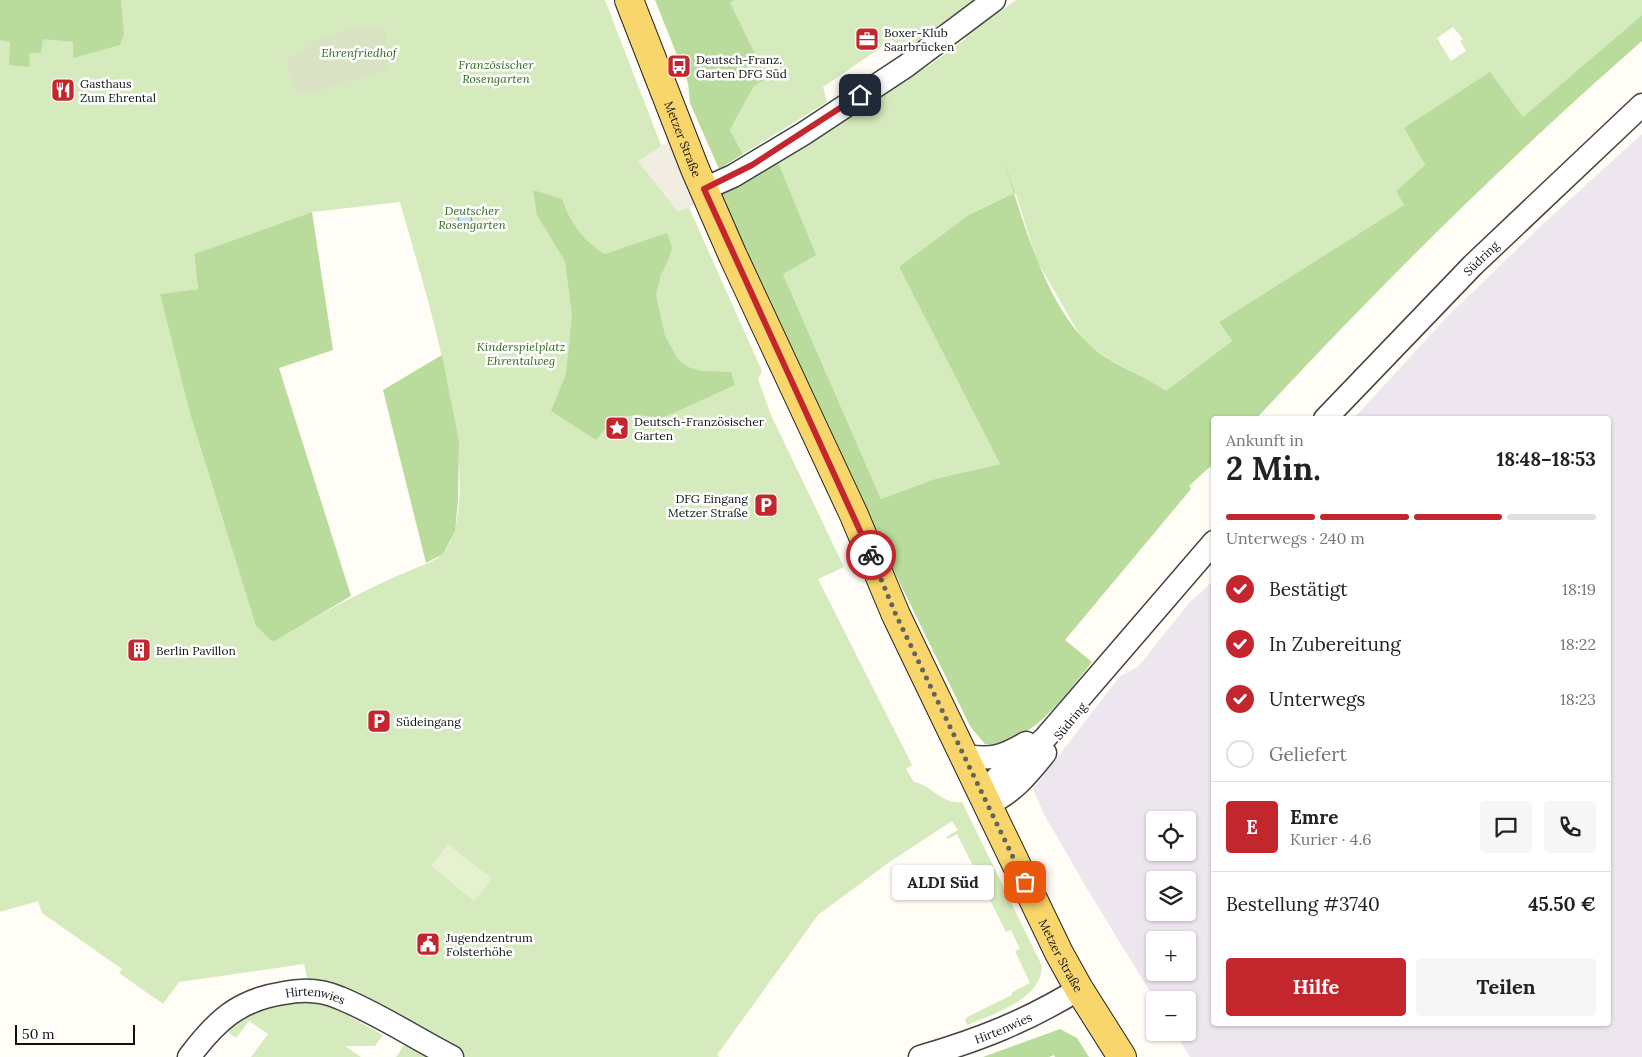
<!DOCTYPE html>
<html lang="de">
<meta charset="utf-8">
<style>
body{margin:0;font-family:Lora,serif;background:#f6f6f6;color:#222;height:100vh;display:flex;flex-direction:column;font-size:19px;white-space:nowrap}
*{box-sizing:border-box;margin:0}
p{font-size:16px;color:#767676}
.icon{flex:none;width:28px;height:28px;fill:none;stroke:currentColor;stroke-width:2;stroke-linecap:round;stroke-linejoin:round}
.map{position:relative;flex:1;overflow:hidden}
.sheet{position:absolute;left:1211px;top:416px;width:400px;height:610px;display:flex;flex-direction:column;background:#fff;border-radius:5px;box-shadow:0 1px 4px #0004}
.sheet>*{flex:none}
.controls{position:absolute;left:1146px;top:811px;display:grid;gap:10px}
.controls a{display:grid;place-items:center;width:50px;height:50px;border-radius:5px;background:#fff;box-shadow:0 1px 4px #0004;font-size:25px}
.scale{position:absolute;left:15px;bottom:12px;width:120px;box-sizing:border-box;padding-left:5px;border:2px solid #111;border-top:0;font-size:14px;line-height:18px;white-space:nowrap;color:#111;-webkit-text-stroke:4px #fff;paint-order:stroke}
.pin{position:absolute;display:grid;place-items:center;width:42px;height:42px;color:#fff;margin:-21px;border-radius:10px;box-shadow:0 2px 8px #0006}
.courier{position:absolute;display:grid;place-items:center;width:50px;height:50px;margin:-25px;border:4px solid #c4262e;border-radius:50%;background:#fff;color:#222;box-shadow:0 1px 6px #0007}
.bubble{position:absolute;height:35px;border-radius:5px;background:#fff;box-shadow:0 1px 4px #0004;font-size:16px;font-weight:700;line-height:35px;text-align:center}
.headline em{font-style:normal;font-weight:700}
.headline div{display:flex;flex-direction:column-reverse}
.headline{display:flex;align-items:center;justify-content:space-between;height:85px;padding:0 15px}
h1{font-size:32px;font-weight:700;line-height:38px}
.bar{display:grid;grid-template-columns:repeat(4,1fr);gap:8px 5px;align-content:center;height:60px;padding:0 15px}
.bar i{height:6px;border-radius:4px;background:#e0e0e0}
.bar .selected{background:#c4262e}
.bar p{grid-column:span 4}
.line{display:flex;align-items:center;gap:12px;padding:0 15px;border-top:1px solid #e0e0e0}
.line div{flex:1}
.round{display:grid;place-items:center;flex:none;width:52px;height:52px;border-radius:5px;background:#f6f6f6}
ol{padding:0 15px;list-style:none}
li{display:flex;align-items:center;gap:15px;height:55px}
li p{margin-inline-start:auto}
li .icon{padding:5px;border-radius:50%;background:#c4262e;color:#fff;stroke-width:4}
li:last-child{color:#767676}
li i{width:28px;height:28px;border:2px solid #e0e0e0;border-radius:50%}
.button{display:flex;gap:10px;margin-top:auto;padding:10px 15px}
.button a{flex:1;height:58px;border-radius:5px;background:#c4262e;color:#fff;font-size:20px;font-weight:700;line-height:58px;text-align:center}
.button a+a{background:#f6f6f6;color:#222}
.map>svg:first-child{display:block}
.industrial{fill:#eee6ef;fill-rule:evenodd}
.green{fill:#d5ebbd;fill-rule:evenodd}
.forest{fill:#b9dc9c}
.cemetery{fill:#d9e3c4}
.pitch{fill:#e6f2cf}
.plaza{fill:#f1ede2}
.water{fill:#b9e0f7;stroke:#3f96cf}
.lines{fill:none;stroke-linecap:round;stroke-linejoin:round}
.minor-casing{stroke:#444;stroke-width:25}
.major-casing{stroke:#222;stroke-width:30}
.minor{stroke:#fff;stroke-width:22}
.major{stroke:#f9d66b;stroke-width:28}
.done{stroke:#646461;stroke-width:5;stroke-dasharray:0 9}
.route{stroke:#c4262e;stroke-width:6}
.labels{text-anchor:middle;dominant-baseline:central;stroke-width:5;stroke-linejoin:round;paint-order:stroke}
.poi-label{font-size:12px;fill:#111;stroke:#fff;text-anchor:start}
.park-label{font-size:12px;font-style:italic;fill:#2f6b1f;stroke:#fff}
.street-label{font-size:12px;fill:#111;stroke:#fff}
</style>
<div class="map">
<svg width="1642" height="1057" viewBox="0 0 1642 1057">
<rect width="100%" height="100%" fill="#fffdf5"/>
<!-- industrial -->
<path class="industrial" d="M1642,134V1057H1190L1175,1033L1188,1032V1000H1155L1086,887L1044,814L1033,789L1120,676L1138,667L1189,603L1214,580V1024H1609V419H1353L1448,316L1543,224ZM1155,820H1188V852H1155ZM1155,880H1188V912H1155ZM1155,940H1188V972H1155Z"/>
<!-- green -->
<g class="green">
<path d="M0,0H605L661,145L762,371L758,379L771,415L844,567L818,579L912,765L906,769L914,782C932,785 940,804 962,802L1042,966C1041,1000 993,1014 967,1025L965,1020L967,1017L1012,995L1011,993L1030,983L1015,951L1020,949L1011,930L1006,932L957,834L948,839L946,837L958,830L952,821L888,863L818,915L717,1055L719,1057H452L310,990L304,964L179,982L163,1004L119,973L122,969L42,913L38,901L0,912ZM400,202C420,275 491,490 444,552C438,561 420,566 411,570C363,590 318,615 273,642L161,294L198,289L194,254L312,212Z"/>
<path d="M735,0H984L903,58L892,40L823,87L827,102L743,154L730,130L754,86L730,3Z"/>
<path d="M1016,0H1642V15L1523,118L1404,128L1425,165L1396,191L1404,205L1219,322L1232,341L1166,391L1111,360L1093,348L1081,337L1037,261L1016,194L899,267L1000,464L935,479L881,499L783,274L777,160L930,65L965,39L967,35ZM1453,27L1463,39L1460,41L1466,51L1451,61L1437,38Z"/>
<path d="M307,1002L334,1008L383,1035L375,1046H345L361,1057H251L268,1034L249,1021L236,1038L228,1032C248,1005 275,1004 307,1002Z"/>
<path d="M404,1045L429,1057H396Z"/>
</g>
<!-- forest -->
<g class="forest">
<path d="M0,0H121L124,34L120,45L73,58V42L43,39L41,53H30L29,67L9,65L10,42L0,40Z"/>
<path d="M655,0H735L730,3L767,78L754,86L730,130L743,154L719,169L690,103L688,83Z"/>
<path d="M1642,15V41C1506,160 1379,286 1256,419H1214V463L1189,486L1191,489L1065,640L1092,662C1068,692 1028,749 985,744L970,726L864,510L718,193L777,160L816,255L783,274L881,499L935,479L1000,464L899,267L969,215L1015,193L995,134C1018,199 1039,299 1091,346C1109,363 1144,376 1166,391L1232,341L1219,322L1404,205L1396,191L1425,165L1404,128L1490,72L1523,117Z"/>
<path d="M533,190L562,199C569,221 585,243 605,254L667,233L672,248L668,261L661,274L656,295L665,336L678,359L688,367L701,371L731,372L735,385L662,418L638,415L615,417L596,440L551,411L566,374L572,315L565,261L537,215Z"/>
<path d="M312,212L333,350L279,368L351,596L273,642L256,626L190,413L160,294L198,289L194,254Z"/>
<path d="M442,355L459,442L458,501L455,531L443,554L426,563L383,390Z"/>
<path d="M1060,1029L1077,1038L1089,1057H1055L1054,1055L1049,1057H983Z"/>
</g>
<!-- cemetery -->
<path class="cemetery" d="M355,27L385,28L389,69L304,95L295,91L286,61L316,41Z"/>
<!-- pitch -->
<path class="pitch" d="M448,844L492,879L474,901L431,866Z"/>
<!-- plaza -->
<path class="plaza" d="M673,138L701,201L678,212L638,161Z"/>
<!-- water -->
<path class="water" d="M469,208L472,221L460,225L456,212Z"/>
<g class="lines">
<!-- minor casing -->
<g class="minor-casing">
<g id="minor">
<path d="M704,189L733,176L803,134L906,66L994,0"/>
<path id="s1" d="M1325,419L1473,265L1642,105"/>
<path d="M965,756C992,760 1002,757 1026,743"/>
<path d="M983,794C995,775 1028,755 1046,737L1214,542"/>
<path d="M988,804C1014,792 1028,774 1045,753"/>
<path id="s2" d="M189,1057C216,1021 238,1000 284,993C303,989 322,990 340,998C379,1014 415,1038 452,1057"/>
<path id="s3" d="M920,1057C979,1040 1027,1021 1079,989"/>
</g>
</g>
<!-- major casing -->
<g class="major-casing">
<g id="major">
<path id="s4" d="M629,0L695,169L733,256L854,515L896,615L1059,953L1079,989L1122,1057"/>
</g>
</g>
<!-- minor -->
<use href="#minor" class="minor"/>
<!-- major -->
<use href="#major" class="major"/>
</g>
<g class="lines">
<!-- done -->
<path class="done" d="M871,555L896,615L1025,882"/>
<!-- route -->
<path class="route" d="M860,95L752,165L704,189L871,555"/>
</g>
<!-- icons -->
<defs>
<g id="office-square" transform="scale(1.25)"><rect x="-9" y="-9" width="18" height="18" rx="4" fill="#c4262e" stroke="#fff"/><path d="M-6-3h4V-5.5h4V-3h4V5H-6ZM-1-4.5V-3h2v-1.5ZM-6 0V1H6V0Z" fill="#fff"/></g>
<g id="bus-square" transform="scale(1.25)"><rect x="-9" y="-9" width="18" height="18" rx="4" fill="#c4262e" stroke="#fff"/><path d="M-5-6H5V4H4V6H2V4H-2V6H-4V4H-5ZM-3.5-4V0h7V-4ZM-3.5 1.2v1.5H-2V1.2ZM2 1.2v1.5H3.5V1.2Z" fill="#fff"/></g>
<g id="restaurant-square" transform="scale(1.25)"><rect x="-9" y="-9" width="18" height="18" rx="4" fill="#c4262e" stroke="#fff"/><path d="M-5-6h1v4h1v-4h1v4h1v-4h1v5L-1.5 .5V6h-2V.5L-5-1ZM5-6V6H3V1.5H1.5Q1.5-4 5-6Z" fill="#fff"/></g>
<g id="sight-square" transform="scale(1.25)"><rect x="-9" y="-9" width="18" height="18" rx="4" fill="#c4262e" stroke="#fff"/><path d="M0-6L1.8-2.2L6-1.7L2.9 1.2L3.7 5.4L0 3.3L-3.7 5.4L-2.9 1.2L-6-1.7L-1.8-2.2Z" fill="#fff"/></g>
<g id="parking-square" transform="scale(1.25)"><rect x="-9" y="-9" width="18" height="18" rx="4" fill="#c4262e" stroke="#fff"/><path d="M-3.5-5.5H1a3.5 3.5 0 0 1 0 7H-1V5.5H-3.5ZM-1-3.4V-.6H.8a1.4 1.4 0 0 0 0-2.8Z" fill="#fff"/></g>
<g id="building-square" transform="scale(1.25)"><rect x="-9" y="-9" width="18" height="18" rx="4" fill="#c4262e" stroke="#fff"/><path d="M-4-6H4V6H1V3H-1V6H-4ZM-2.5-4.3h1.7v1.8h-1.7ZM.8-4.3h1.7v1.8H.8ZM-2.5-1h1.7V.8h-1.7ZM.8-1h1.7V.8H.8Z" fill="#fff"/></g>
<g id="civic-square" transform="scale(1.25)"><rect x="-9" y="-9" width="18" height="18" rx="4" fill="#c4262e" stroke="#fff"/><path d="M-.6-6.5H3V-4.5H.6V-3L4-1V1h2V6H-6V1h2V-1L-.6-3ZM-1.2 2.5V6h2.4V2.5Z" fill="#fff"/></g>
</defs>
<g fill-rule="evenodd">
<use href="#office-square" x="867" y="39"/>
<use href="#bus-square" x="679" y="66"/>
<use href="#restaurant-square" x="63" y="90"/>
<use href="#sight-square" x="617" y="428"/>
<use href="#parking-square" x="766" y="505"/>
<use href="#building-square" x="139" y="650"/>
<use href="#parking-square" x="379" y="721"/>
<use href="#civic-square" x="428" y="944"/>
</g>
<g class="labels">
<!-- poi labels -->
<g class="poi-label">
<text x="884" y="32">Boxer-Klub<tspan x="884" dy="14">Saarbrücken</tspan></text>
<text x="696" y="59">Deutsch-Franz.<tspan x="696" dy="14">Garten DFG Süd</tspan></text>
<text x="80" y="83">Gasthaus<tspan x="80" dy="14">Zum Ehrental</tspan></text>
<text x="634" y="421">Deutsch-Französischer<tspan x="634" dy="14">Garten</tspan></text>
<text x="748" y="498" text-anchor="end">DFG Eingang<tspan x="748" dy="14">Metzer Straße</tspan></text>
<text x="156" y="650">Berlin Pavillon</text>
<text x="396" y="721">Südeingang</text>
<text x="446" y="937">Jugendzentrum<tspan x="446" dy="14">Folsterhöhe</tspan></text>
</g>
<!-- park labels -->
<g class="park-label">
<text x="359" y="52">Ehrenfriedhof</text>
<text x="496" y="64">Französischer<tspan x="496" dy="14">Rosengarten</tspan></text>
<text x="472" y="210">Deutscher<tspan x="472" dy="14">Rosengarten</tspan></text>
<text x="521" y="346">Kinderspielplatz<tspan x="521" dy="14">Ehrentalweg</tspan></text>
</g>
<!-- street labels -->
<g class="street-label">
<text stroke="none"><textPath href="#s4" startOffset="149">Metzer Straße</textPath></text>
<text stroke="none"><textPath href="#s1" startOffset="224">Südring</textPath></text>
<text transform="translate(1070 721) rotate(-51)">Südring</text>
<text stroke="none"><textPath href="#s4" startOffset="1049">Metzer Straße</textPath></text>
<text stroke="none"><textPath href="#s2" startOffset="150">Hirtenwies</textPath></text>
<text stroke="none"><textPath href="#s3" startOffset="88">Hirtenwies</textPath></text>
</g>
</g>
</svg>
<div class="controls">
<a><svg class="icon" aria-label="locate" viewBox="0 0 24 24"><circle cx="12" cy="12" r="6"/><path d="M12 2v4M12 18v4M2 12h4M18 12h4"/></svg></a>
<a><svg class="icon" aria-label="layers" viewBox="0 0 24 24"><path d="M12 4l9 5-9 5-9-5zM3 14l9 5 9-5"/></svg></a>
<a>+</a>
<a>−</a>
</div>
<div class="scale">50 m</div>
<div class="pin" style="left:1025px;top:882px;background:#ea580c"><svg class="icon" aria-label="bag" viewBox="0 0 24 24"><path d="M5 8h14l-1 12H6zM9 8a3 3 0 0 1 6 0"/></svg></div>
<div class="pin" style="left:860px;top:95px;background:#1f2937"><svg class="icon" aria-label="home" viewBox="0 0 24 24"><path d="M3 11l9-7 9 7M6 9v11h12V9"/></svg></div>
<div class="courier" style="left:871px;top:555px"><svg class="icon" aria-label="bike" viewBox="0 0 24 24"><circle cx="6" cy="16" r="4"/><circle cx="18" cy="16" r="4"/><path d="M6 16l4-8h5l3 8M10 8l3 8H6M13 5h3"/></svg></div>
<div class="bubble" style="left:892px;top:865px;width:102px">ALDI Süd</div>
<section class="sheet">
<div class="headline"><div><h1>2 Min.</h1><p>Ankunft in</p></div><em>18:48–18:53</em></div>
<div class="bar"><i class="selected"></i><i class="selected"></i><i class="selected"></i><i></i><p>Unterwegs · 240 m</p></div>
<ol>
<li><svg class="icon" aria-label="check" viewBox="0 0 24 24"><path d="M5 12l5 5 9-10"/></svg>Bestätigt<p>18:19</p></li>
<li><svg class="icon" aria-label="check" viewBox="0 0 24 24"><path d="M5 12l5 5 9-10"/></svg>In Zubereitung<p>18:22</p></li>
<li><svg class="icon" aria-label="check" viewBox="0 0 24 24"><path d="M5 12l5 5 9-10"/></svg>Unterwegs<p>18:23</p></li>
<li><i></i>Geliefert</li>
</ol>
<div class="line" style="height:90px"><b class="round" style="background:#c4262e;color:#fff">E</b><div><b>Emre</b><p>Kurier · 4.6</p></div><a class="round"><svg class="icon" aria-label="chat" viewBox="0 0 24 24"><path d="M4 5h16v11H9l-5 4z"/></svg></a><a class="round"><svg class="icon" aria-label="phone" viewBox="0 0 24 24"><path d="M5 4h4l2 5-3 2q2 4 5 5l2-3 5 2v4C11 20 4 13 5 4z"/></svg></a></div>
<div class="line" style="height:65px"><div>Bestellung #3740</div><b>45.50 €</b></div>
<div class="button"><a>Hilfe</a><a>Teilen</a></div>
</section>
</div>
